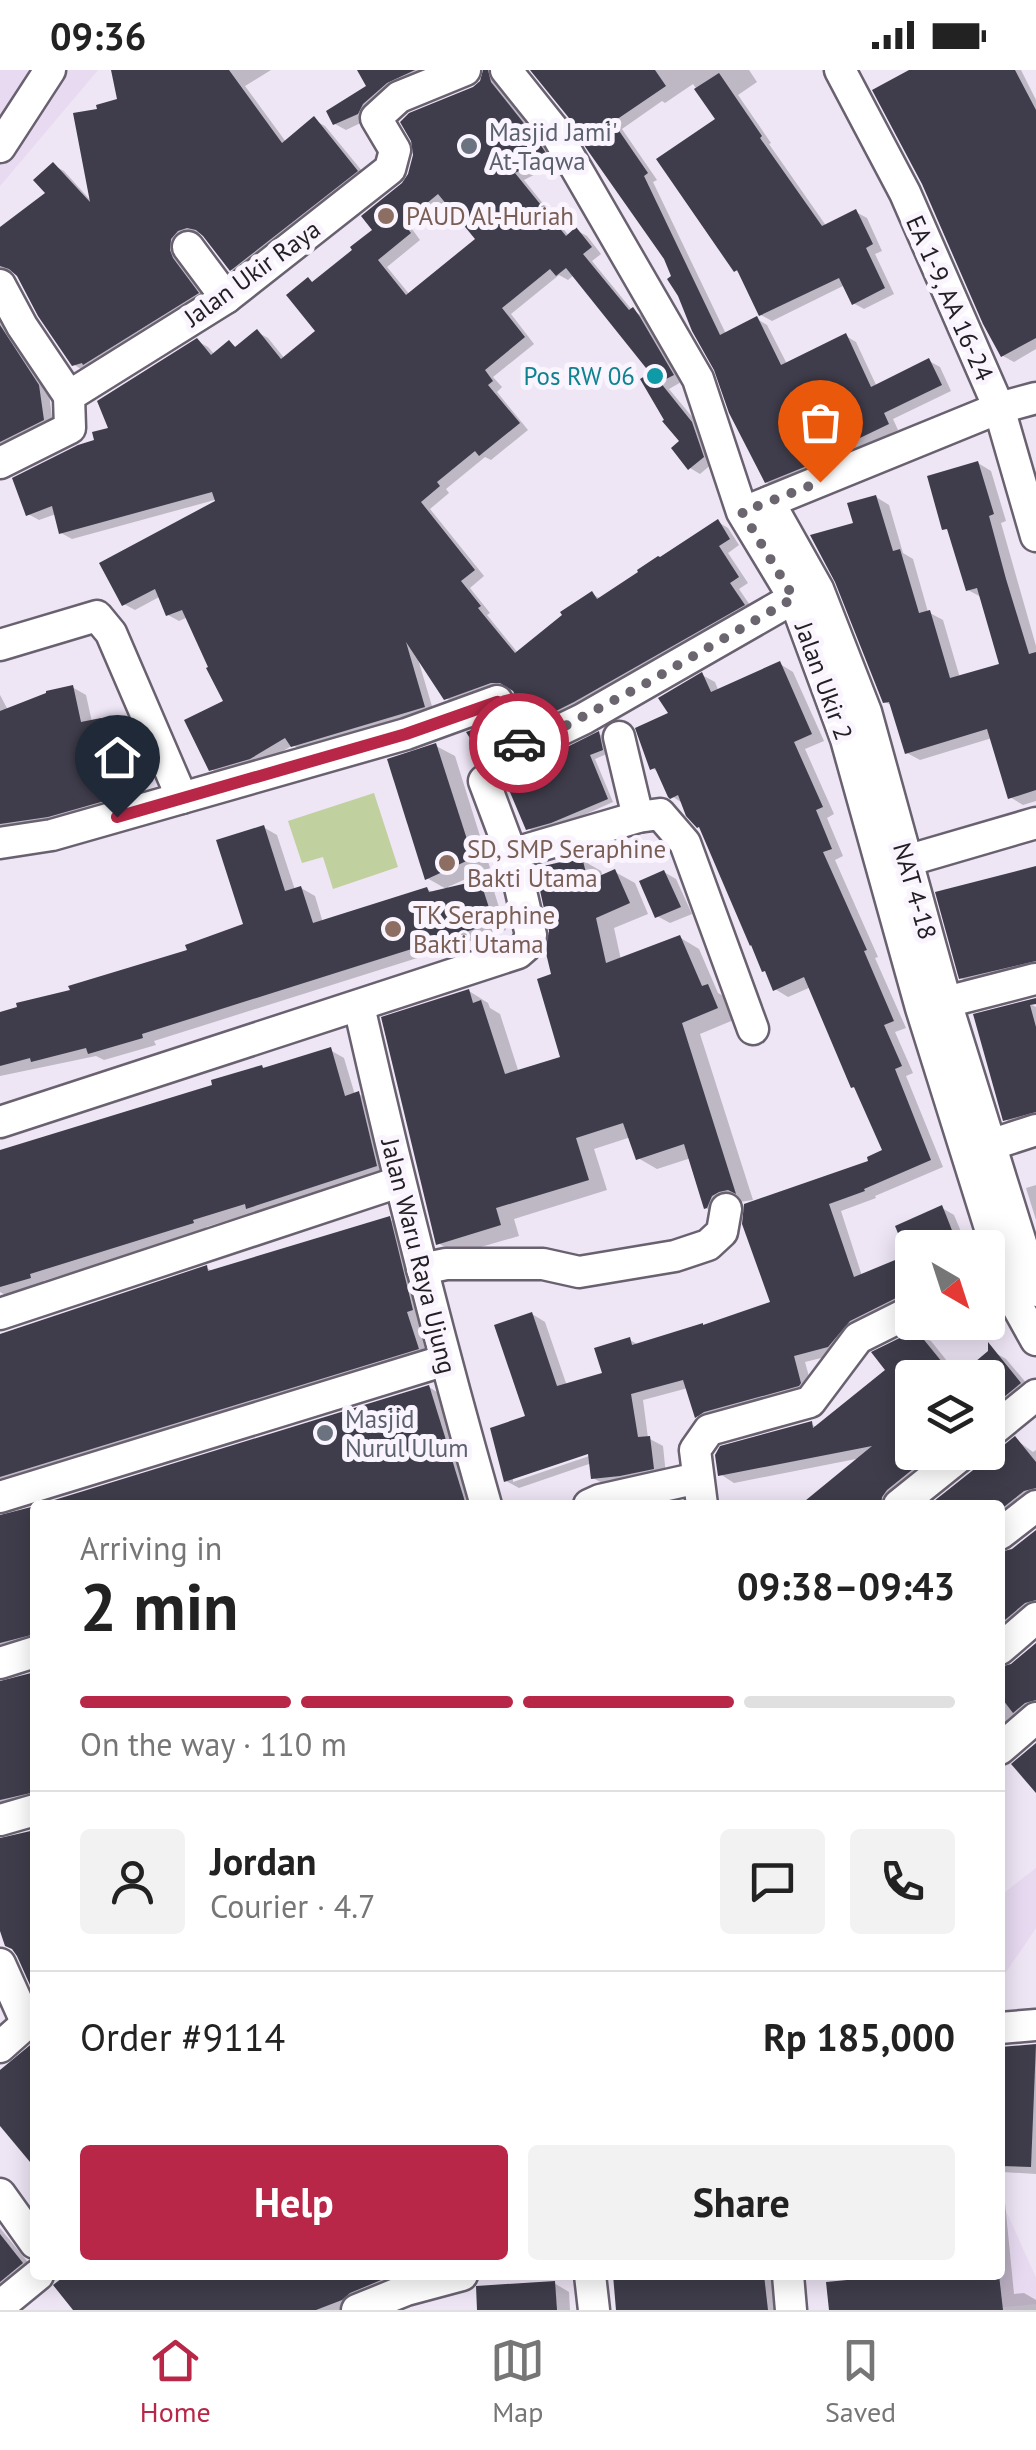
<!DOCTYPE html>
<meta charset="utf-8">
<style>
body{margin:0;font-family:"PT Sans",sans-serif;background:#f2f2f2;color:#222;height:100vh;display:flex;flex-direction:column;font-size:38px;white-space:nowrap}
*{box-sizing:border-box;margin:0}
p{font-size:32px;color:#767676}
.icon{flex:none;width:55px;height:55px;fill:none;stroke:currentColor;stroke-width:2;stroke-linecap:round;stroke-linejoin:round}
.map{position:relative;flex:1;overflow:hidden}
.drawer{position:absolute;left:30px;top:1430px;width:975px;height:780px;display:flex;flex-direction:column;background:#fff;border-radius:10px;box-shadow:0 5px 25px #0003}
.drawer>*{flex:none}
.needle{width:65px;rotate:141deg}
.fabs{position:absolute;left:895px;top:1160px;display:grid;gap:20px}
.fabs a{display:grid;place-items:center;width:110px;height:110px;border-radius:10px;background:#fff;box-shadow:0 5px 25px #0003;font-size:50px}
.pin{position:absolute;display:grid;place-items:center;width:85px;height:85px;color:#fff;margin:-102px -42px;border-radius:50% 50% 50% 0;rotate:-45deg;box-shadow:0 0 10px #0007}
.pin .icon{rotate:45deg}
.courier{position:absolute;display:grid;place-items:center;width:100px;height:100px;margin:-50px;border:8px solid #b82747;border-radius:50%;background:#fff;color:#222;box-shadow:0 2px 12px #0007}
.summary em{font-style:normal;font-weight:800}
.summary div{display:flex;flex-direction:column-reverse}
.summary{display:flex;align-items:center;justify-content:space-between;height:170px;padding:0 50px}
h1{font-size:65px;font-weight:800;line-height:75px}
.bar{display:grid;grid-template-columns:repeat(4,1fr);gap:15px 10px;align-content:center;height:120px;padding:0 50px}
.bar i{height:12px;border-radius:8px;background:#e0e0e0}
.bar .current{background:#b82747}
.bar p{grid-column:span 4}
.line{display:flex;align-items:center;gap:25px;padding:0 50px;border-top:2px solid #e0e0e0}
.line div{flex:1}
.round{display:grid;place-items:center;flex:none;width:105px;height:105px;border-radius:10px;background:#f2f2f2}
.cta{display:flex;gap:20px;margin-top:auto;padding:20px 50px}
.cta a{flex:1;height:115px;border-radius:10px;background:#b82747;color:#fff;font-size:40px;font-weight:800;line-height:115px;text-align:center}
.cta a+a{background:#f2f2f2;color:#222}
.status{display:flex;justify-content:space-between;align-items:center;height:70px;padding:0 50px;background:#fff;direction:ltr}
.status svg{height:28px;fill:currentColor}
.menu{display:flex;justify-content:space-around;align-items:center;height:140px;border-top:2px solid #e0e0e0;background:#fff;font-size:28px;color:#767676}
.menu a{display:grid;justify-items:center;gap:5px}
.menu .current{color:#b82747}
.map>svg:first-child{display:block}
.built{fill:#e7daf1}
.green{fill:#c0d09e}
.shadow{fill:#0003;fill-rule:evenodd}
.building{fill:#3f3d4b;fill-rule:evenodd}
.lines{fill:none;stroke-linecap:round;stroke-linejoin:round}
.street-casing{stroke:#69616f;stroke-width:35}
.street{stroke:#fff;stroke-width:30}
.done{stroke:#6a656e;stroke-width:10;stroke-dasharray:0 18}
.route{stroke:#b82747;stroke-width:12}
.worship-dot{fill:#6b7280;stroke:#f9f4fe;stroke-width:4}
.education-dot{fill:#8d6e63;stroke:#f9f4fe;stroke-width:4}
.culture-dot{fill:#0f9aa8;stroke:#f9f4fe;stroke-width:4}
.labels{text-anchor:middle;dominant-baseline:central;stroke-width:10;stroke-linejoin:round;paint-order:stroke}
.worship-label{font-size:25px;fill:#5b616d;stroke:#f9f4fe;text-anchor:start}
.education-label{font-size:25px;fill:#785e54;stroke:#f9f4fe;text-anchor:start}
.street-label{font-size:25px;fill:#232025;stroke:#f9f4fe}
.culture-label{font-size:25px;fill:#0d838f;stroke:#f9f4fe;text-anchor:end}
</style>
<div class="status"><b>09:36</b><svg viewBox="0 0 49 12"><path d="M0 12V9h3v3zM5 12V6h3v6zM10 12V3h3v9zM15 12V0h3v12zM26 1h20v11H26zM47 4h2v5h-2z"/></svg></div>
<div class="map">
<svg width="1036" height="2240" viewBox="0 0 1036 2240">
<rect width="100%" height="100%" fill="#eee5f5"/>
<!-- built -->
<g class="built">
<path d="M0,0H98L0,116Z"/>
<path d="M1036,1798V1858L1000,1911V1826Z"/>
<path d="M1000,2127L1036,2208V2234L975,2240L905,2205H1000Z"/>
</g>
<!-- green -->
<path class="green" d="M374,723L398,797L333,819L323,787L302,793L288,751Z"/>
<!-- shadow -->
<g class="shadow">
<path d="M113,0H271L245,16L286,72L314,50L325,56L367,107L242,206L231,199L205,164L199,163L189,166L179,188L183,197L208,229L84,301L73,294L15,202L0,205V159L49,123L53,95L64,101L92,132L100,41L120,31Z"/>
<path d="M360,0H439L369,49L346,60L335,54L370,16Z"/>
<path d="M486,0H493L501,19L549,79L557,93L524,110L569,166L576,160L587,166L601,184L592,191L632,240L644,247L651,255L683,311L669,319L703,360L713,393L700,404L690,398L682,372L654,303L575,204L568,210L559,205L511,244L534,274L493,307L502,317L497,322L528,360L491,390L485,387L446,419L449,423L430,439L484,506L470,518L490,543L487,545L518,583L592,524L601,529L718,452L728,458L739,475L728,483L748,513L739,519L754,541L543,658L532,652L512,617L502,618L457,635L446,628L418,589L434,643L304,682L293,675L262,694L222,705L211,699L226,632L188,547L179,551L168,545L161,526L135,540L124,534L222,428L72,469L61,463L56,444L39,450L28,444L197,271L208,277L215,285L229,273L238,278L257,262L268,268L285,289L319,262L314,213L375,160L404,115L473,20L482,12ZM447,131L479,169L410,225L387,197L420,170L412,159Z"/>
<path d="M533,0H749L757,12L738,25L771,73L769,74L827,157L856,142L867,148L882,181L875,184L894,224L864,239L853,233L845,215L772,251L761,245L742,204L735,200L718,49L693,14L665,33L662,31L622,59L657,110L653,112L726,264L757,249L767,255L787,294L846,266L856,272L877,317L929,291L940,297L951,321L893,349L898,360L777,418L766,412L667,188L571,47Z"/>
<path d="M914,0H1021L1036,30V279L1014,292L1003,286Z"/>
<path d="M0,244L49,323L53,356L0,384Z"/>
<path d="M978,393L991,401L1006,451L1001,453L1036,576V731L1023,735L1010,727L992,668L920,690L907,683L891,635L885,632L856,454L876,427L889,435L903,483L913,489L928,542L943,550L960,608L1002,595L981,527L968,520L951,462L945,458Z"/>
<path d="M780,594L793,602L824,671L805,679L834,744L827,748L843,786L835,790L878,887L875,888L906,958L895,962L913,1003L906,1006L943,1097L875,1126L876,1128L841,1141L862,1206L911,1186L898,1157L942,1138L954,1145L968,1178H912V1233L841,1283L805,1292L813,1321L709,1354L697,1346L688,1318L643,1330L648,1368L663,1376L666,1405L606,1415L593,1408L592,1393L519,1418L506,1411L528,1348L532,1244L545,1252L567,1316L605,1305L630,1270L639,1275L773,1234L745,1154L872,1092L885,1081L858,1020L853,1017L811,917L788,927L775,919L703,758L684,734L670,725L660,703L652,698L672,644L702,605L715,612L719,622ZM599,1377L601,1382L513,1412V1407Z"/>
<path d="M72,617L86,625L92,652L101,650L114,658L125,706L135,733L0,769V625L8,640Z"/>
<path d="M488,657L495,661L514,693L536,695L599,664L606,668L609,683L595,689L613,732L559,756L536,763L528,758Z"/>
<path d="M436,676L455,686L490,798L448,817L449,820L480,813L494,821L506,860L154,971L156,975L104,990L96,986L0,1006V945L190,882L246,856L263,757L277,765L295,820L301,818L315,826L323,853L427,819L434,823L448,820L427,808Z"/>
<path d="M582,790L601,801L603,807L615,802L635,813L648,844L614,858L621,890L679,867L699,879L718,923L727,928L736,949L700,964L753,1130L739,1132L731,1137L725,1149L706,1138L691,1088L657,1099L638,1088L631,1067L594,1079L607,1120L514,1149L519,1166L457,1184L438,1173L469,921L488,933L490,938L500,944L519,1003L563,989L554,906Z"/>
<path d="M1036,798V901L977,917L961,908Z"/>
<path d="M664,802L676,809L692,844L670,853L657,846Z"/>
<path d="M1028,933L1036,937V1054L1021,1059L1005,1049Z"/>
<path d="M330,980L344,988L355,1025L359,1024L373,1032L390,1104L262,1145L256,1142L206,1157L207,1161L43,1211L44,1215L7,1226L0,1222V1083L216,1016L262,997L266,1000Z"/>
<path d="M1036,1115V1150L1026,1118Z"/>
<path d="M389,1149L403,1157L431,1286L0,1423V1267L207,1198L213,1202Z"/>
<path d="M916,1263L931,1271L960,1307L992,1281L1006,1289L1034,1322L988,1361V1308H912V1382H958L896,1435H804L861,1388L734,1413L720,1404L811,1354L818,1358L889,1300Z"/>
<path d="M429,1317L443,1326L476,1435H46Z"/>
<path d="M1015,1369L1033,1382L1036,1380V1431L1000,1461V1435H933L992,1385Z"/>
<path d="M35,1438V1575L0,1589V1447Z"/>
<path d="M1036,1463V1543L1000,1576V1485L1012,1482Z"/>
<path d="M1036,1576V1645L1000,1660V1600H1005Z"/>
<path d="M35,1604V1733L0,1746V1613Z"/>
<path d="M1036,1976V2104L1002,2102L1014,2224L1024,2223L1036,2230V2240H831L913,2205H1000V1979Z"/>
<path d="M0,2158L35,2201L0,2232Z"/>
<path d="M70,2205H431L349,2240H76Z"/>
<path d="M616,2205H777L780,2240H619Z"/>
<path d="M554,2213L569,2222L570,2240H480Z"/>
</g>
<!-- building -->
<g class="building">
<path d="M111,0H229L282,73L314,46L358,101L230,201L203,166L196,160L187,158L178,161L171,169L170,180L173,188L199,223L83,295L82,293L72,296L38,246L17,206L9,199L0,196V157L45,123L33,110L53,92L90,132L73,43L97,39L96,35L117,29Z"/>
<path d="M357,0H415L387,13L363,34L358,44L333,55L326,41L366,16Z"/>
<path d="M483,0H488L491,12L538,71L548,86L515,103L566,166L576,157L592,177L583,184L629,240L633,237L640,247L674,305L660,312L692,352L704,387L688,400L671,378L679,371L662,351L664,350L640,309L650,303L566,198L556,206L550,199L502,238L525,267L485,300L493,311L488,315L520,353L479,386L475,381L437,412L440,416L421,432L475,500L461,511L481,536L478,538L515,583L562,545L560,542L592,521L597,529L638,502L637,500L658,486L660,487L718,449L730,469L719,476L739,507L730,513L745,535L574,632L530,654L513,621L500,613H491L444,630L406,572L425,637L291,677L285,668L250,689L209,701L184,650L223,631L206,598L208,597L182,540L166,546L155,519L122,536L99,493L215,431L212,422L59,464L52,436L26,446L12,408L78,375L94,370L92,362L108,358L97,331L197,268L211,285L229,270L235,277L257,259L281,289L315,261L286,225L308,207L312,212L352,180L350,177L372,160L361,146L402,113L408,104L413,85L411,71L400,52L409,43L473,17L480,11ZM438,124L475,169L406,225L378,190L411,163L403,153Z"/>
<path d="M530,0H655L666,16L613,52L648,103L644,106L720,265L757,246L781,295L846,263L871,317L929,288L942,315L884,343L889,354L837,379L839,383L765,413L729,343L714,300L692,261L678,226L667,209L671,206L664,189L586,78L569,48Z"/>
<path d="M909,0H1015L1036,40V268L1001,287L983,254L922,114L872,20Z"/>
<path d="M719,3L762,66L760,68L822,156L856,139L873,174L866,178L885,218L852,235L839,208L759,246L737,200L734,202L656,89L715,49L694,19Z"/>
<path d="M0,255L39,315L44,350L0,372Z"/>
<path d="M978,391L994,444L989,446L1006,509L1029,584L1036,582V720L1008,729L987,659L905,684L889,632L883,633L835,512L810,465L853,453L847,433L876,425L893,481L900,479L919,543L930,540L950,608L999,594L977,518L966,521L947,459L942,460L927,406Z"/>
<path d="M780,591L812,664L794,672L823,737L816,740L832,779L823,782L867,880L864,881L894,951L884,955L902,996L895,999L931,1090L864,1119L865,1121L829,1134L854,1207L912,1183V1222L904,1224L850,1251L828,1277L794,1286L801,1313L799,1316L704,1342L695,1348L683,1310L631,1324L638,1367L650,1366L654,1399L620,1406L591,1409L588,1384L504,1412L490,1358L525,1346L494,1255L532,1242L557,1316L602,1303L594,1278L630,1267L632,1275L703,1253V1255L770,1232L742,1154L744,1134L868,1091L867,1087L882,1080L854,1017L851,1018L804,907L773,921L765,901L762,902L751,875L750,876L699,757L697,758L686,746L678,725L670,729L668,727L655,698L650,700L635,658L668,643L658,628L702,602L711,622Z"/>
<path d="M73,615L81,652L101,648L112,697H114L122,726L48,747L0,754V641L46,623V621Z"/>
<path d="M488,654L508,688L523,694L535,693L599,661L603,680L590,685L608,729L551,753L526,760L504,708L497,697L488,693L485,688L483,689L466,662Z"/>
<path d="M436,673L473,788L425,810L387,689Z"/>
<path d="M264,755L285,821L301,816L313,853L427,817L429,822L480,810L494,853L142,964L143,968L88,984L86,978L31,992L30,988L0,996V942L17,937L16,933L70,920L68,916L187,880L185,875L243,854L216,770Z"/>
<path d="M582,787L588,811L615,799L630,833L596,848L606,893L680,865L702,916L708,914L718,938L682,953L736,1124L728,1120L719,1122L712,1126L707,1138L704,1139L684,1074L636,1090L623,1053L576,1068L589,1110L496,1138L501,1155L436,1175L381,947L469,919L473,933L481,930L505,1004L560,987L537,909L551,904L545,879L549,861L535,798Z"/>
<path d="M1036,796V891L959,909L935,822Z"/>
<path d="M664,800L681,837L655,848L639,811Z"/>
<path d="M1036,928V934L1030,935L1036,957V1042L1003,1051L973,944Z"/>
<path d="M331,977L345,1026L359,1021L377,1096L246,1139L245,1134L193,1150L194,1153L30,1204L31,1208L0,1217V1080L212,1015L211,1010L262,995L263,998Z"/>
<path d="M942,1135L959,1178H904L895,1156Z"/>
<path d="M390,1146L413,1240L407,1242L419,1279L0,1407V1264L207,1195L208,1201Z"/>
<path d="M916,1260L955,1308H912V1382H934L887,1420L882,1427L881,1435H800L872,1376L718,1406L715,1385L720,1376L812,1351L813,1358L885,1300L871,1282Z"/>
<path d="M988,1272L1021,1313L988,1340V1308H956L988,1281Z"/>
<path d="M429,1315L466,1435H38Z"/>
<path d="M1015,1366L1036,1392V1418L1024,1421L1000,1440V1435H929L977,1397L982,1390L983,1382L999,1379Z"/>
<path d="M35,1436V1564L0,1573V1445Z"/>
<path d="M1036,1460V1530L1025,1533L1000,1554V1482L1012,1479Z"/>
<path d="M1036,1573V1630L1025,1633L1013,1643L1000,1626V1597L1011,1594Z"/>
<path d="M35,1602V1722L0,1730V1611Z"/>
<path d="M1036,1673V1723L1011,1694Z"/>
<path d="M35,1760V1926L17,1886L12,1879L5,1876L0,1861V1768Z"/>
<path d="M35,1971V2098L0,2056V2000Z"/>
<path d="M1036,1974L1031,2097L1000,2096V1977Z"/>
<path d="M0,2164L23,2193L0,2212Z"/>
<path d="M66,2205H393L350,2223L342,2230L316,2240H73L53,2215Z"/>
<path d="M613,2205H764L768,2240H616Z"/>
<path d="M899,2205H999L1003,2240H829L826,2212Z"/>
<path d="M555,2211L557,2240H477L476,2216Z"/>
</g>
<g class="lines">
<!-- street casing -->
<g class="street-casing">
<g id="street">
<path d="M506,0L554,60L698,309L742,442L794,528L846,669L921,938L1011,1225L1036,1270"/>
<path d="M840,0L905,123L999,338L1036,466"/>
<path d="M0,77L50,0"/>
<path d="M188,177L226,228"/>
<path d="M0,215L22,256L69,326"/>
<path d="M0,393L70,358L69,326L226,228L390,99L395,80L376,48L399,27L465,0"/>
<path d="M769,432L818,519L866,642L946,932L1036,1221"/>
<path d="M754,438L999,338L1036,328"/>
<path d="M0,575L97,546L111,563L182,728"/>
<path d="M619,667L638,747"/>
<path d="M484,711L514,791"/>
<path d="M0,773L52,765L406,664L497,631L520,674L527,676L583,649L794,528"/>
<path d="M906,791L1036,753"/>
<path d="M946,932L1035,909"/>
<path d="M359,936C397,1104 439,1270 486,1435"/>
<path d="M0,1052L518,883L526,876L531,865L514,791L522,781L638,747L660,744L685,773L753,959"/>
<path d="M990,1075L1036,1060"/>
<path d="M422,1199L446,1194H543L579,1202L675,1186L708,1175L722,1162L726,1139"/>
<path d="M0,1244L399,1112"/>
<path d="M988,1364L1036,1325"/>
<path d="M0,1427L433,1294L444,1289"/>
<path d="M589,1435L600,1430L698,1408"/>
<path d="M702,1435L695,1380L709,1360L810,1332L858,1268L912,1241"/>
<path d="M899,1435L965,1382"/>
<path d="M1000,1464L1036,1436"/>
<path d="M1000,1579L1036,1548"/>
<path d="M0,1593L35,1582"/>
<path d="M1000,1679L1036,1648"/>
<path d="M0,1750L35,1740"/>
<path d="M0,1894L27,1954"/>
<path d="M1000,1958L1036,1955"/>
<path d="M0,1977L35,1946"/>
<path d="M0,2124L35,2173"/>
<path d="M590,2205L594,2240"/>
<path d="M788,2205L791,2240"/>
<path d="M0,2236L38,2205"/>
<path d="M357,2240L406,2220L462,2205"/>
</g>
</g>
<!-- street -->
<use href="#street" class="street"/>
</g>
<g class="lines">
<!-- done -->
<path class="done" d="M519,673L522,676H527L645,614L794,528L742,442L820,412"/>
<!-- route -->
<path class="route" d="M117,747L406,664L497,632L519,673"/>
</g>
<!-- markers -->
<g class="worship-dot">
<circle cx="469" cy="76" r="10"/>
<circle cx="325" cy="1363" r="10"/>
</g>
<g class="education-dot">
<circle cx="386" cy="146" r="10"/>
<circle cx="447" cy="793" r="10"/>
<circle cx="393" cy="859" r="10"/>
</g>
<circle class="culture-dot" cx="655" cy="306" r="10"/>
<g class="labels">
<!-- worship labels -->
<g class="worship-label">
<text x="489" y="62">Masjid Jami'<tspan x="489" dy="29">At-Taqwa</tspan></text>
<text x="345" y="1349">Masjid<tspan x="345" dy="29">Nurul Ulum</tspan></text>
</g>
<!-- education labels -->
<g class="education-label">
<text x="406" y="146">PAUD Al-Huriah</text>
<text x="467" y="779">SD, SMP Seraphine<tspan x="467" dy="29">Bakti Utama</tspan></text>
<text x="413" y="845">TK Seraphine<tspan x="413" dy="29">Bakti Utama</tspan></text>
</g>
<!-- street labels -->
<g class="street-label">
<text transform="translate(252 203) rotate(-36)">Jalan Ukir Raya</text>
<text transform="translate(950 228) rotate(66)">EA 1-9, AA 16-24</text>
<text transform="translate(824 611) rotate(70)">Jalan Ukir 2</text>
<text transform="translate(915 821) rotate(74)">NAT 4-18</text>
<text transform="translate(419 1186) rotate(76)">Jalan Waru Raya Ujung</text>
</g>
<!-- culture labels -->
<g class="culture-label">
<text x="635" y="306">Pos RW 06</text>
</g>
</g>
</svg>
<div class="fabs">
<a><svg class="needle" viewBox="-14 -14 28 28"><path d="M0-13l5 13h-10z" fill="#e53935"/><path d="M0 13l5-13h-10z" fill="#767676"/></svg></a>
<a><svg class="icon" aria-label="layers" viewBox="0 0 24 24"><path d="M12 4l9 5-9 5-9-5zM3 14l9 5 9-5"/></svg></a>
</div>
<div class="pin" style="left:820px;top:412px;background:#ea580c"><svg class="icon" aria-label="bag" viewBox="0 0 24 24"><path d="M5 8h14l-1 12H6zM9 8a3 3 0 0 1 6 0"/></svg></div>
<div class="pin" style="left:117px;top:747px;background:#1f2937"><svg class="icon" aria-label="home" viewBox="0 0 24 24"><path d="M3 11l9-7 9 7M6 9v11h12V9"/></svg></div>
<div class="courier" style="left:519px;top:673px"><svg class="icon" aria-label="car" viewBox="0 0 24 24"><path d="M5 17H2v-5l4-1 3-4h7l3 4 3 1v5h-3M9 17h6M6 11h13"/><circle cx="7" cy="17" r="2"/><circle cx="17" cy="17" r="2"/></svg></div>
<section class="drawer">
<div class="summary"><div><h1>2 min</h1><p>Arriving in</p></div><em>09:38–09:43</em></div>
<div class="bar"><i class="current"></i><i class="current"></i><i class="current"></i><i></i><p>On the way · 110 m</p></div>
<div class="line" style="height:180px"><a class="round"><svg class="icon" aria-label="person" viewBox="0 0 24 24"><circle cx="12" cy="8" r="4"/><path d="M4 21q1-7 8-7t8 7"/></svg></a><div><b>Jordan</b><p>Courier · 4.7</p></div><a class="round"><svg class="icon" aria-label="chat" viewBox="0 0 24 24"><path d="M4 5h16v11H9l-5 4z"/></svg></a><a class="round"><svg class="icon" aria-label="phone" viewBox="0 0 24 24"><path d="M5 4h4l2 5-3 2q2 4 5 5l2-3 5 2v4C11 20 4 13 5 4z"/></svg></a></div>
<div class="line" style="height:130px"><div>Order #9114</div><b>Rp 185,000</b></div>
<div class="cta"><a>Help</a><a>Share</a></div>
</section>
</div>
<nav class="menu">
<a class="current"><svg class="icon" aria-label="home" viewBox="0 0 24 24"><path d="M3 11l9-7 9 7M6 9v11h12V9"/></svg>Home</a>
<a><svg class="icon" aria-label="map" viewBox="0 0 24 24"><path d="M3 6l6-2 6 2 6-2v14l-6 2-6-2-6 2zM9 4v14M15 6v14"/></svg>Map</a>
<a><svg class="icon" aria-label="saved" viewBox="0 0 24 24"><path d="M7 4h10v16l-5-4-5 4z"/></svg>Saved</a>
</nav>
